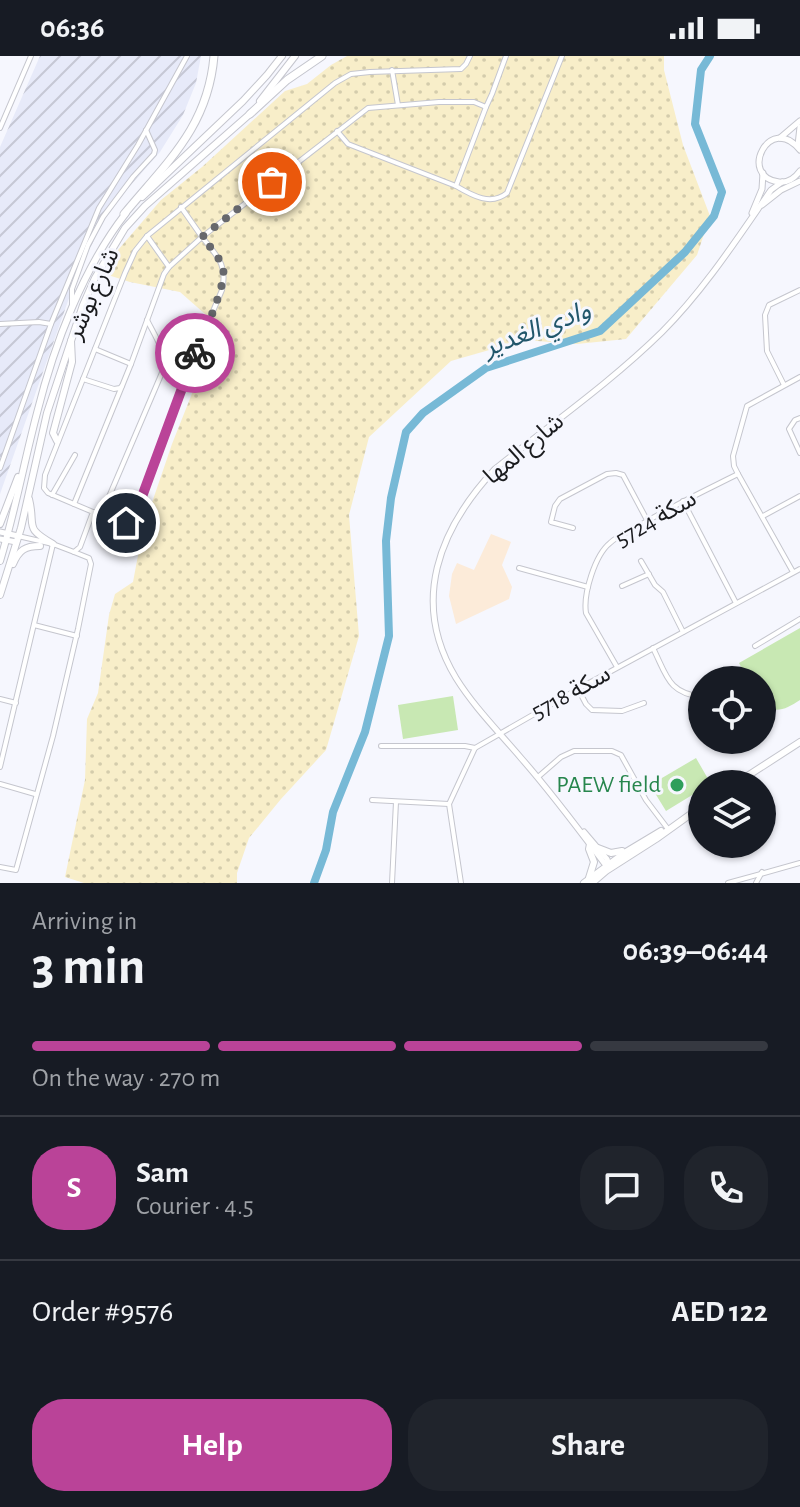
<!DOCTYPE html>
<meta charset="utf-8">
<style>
body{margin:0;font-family:"Alegreya Sans","Noto Sans Arabic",sans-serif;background:#20242c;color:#f1f3f6;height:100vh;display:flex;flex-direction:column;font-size:30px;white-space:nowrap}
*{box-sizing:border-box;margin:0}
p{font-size:26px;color:#9ea1a6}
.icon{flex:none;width:44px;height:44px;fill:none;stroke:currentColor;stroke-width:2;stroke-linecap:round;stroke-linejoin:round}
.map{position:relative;height:827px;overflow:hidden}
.details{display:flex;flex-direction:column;background:#171b24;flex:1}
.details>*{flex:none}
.controls{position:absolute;left:688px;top:610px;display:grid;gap:16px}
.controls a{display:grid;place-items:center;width:88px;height:88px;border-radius:50%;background:#171b24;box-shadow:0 2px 6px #0004;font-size:40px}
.pin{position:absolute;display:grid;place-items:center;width:68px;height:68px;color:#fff;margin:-34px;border:4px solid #fff;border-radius:50%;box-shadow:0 2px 8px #0007}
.courier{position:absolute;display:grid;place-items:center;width:80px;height:80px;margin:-40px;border:6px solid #ba4398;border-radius:50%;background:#fff;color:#222;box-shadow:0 2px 10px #0007}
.overview em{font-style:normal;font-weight:700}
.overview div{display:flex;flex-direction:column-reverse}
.overview{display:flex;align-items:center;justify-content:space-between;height:136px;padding:0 32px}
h1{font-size:52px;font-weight:700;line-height:60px}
.bar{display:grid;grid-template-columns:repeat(4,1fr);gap:12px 8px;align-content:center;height:96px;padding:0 32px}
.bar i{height:10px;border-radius:6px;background:#363941}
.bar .current{background:#ba4398}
.bar p{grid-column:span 4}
.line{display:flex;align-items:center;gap:20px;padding:0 32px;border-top:2px solid #363941}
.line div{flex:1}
.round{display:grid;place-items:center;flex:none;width:84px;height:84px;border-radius:32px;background:#20242c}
.button{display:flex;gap:16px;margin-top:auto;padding:16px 32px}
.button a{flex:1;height:92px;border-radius:32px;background:#ba4398;color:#fff;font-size:32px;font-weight:700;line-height:92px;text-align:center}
.button a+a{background:#20242c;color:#f1f3f6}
.status{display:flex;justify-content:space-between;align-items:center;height:56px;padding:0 40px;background:#171b24;direction:ltr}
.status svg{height:22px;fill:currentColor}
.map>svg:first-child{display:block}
.industrial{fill:url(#industrial-furrows)}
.education{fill:#fcebd9}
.green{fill:#c8e8b3}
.sand{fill:url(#sand-dots)}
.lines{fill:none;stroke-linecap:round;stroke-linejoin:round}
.river{stroke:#77b9d6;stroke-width:8}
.minor-casing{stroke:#c5c6ce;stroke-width:6}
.tertiary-casing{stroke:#c5c6ce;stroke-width:7}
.secondary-casing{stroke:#c5c6ce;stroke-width:8}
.motorway-casing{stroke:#c5c6ce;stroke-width:9}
.minor{stroke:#fff;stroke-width:4}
.tertiary{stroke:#fff;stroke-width:5}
.secondary{stroke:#fff;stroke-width:6}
.motorway{stroke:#fff;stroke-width:7}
.done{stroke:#67686c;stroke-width:8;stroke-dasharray:0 14.4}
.route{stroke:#ba4398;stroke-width:10}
.leisure-dot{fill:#2e9e5b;stroke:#f6f7fe;stroke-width:3}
.labels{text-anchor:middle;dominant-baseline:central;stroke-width:6;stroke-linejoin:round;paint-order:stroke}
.street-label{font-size:24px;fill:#1a1b1e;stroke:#f6f7fe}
.leisure-label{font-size:24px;fill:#27864d;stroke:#f6f7fe;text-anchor:end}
.water-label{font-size:26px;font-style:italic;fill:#21566b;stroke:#f6f7fe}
</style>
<div class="status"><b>06:36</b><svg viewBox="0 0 49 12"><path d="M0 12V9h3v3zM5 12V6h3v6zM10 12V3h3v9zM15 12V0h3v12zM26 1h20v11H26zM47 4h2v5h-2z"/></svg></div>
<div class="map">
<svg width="800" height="827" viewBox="0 0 800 827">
<defs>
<pattern id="industrial-furrows" width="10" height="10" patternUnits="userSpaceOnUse" patternTransform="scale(2)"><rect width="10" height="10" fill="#e7eaf9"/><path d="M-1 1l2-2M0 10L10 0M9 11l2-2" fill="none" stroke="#c6c8d5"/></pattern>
<pattern id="sand-dots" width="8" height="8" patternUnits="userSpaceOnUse" patternTransform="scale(2)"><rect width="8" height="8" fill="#f8eec9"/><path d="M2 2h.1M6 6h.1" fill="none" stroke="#d4ccac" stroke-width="1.8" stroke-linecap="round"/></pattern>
</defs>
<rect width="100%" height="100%" fill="#f6f7fe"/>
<!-- industrial -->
<path class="industrial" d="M40,0H201L196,27L183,59L160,96L112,150L80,211L0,438V91Z"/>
<!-- education -->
<path class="education" d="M491,478L511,486L502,509L512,531L509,543L456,568L449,540L452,518L457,507L474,514Z"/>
<!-- green -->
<g class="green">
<path d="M800,572V644C786,653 777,658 762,649V624H748L739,607Z"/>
<path d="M453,640L458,674L403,683L398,649Z"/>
<path d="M696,702L711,728H702V733L666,755L650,729Z"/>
</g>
<!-- sand -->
<path class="sand" d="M347,0H664V14L683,89L710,160L697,199L626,283L577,288L524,284L451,305L369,381L349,459L359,580L326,694L281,743L249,782L237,817V827H84L65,821L85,724L87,663L98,637L109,559L115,538L133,526L143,473L172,388L193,335L217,305L221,272L180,236L130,226L108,219L118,194L161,144L202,111L285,35L307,28L331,9Z"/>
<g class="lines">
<!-- river -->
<path class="river" d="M314,827L326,794L333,756L365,676L389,580L386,485L391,442L406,376L423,357L486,312L600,275L685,196L714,160L722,136L695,68L701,14L710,0"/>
<!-- minor casing -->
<g class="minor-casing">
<g id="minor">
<path d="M392,14L398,49"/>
<path d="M486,51L456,130C473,140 491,150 507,137L562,0"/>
<path d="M0,72L31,0"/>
<path d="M337,75L348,88L456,130"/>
<path d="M181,151L202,181L368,52L439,46H474L486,51L492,38L506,0"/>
<path d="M147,180L169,211"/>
<path d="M72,248V233L88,189L103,161L133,121L154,98L155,94L146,74"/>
<path d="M0,268L39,266L51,268"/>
<path d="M95,293L131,308"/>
<path d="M83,323L114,333L120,332L122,330"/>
<path d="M784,329L767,295L765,259L769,249L800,234"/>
<path d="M800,362L795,364L789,373L800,397"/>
<path d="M0,412L51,268L99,152L138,89L187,0"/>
<path d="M52,439L75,399"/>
<path d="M683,445L736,547"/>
<path d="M74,448L131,308L164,218L169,211L202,181C217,200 228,209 222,234L188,314L133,465L129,468L126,467L94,456"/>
<path d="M102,457L164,312C165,294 155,280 147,264"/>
<path d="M763,460L800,440"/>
<path d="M573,472L551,466L555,450L560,443L607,418L616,417L623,419L647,464"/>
<path d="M18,480L53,488L74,496L80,491L93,456L48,437L44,432L45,419L125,217L135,195L147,180L335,27L351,18L370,16L461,13L466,8L470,0"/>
<path d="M641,505L655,529L663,536L683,576"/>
<path d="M519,512L588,531"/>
<path d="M793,516L738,418L734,410L733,400L747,350L800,321"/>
<path d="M622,530L649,518"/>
<path d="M34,569L77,580"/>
<path d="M755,590L800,563"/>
<path d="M653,592C667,620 668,637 702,641"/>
<path d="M617,611L586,557C583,538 595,499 610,487C617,480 628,476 637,471C670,451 704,435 738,418"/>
<path d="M578,633L586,648L592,654L622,655L644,647"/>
<path d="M0,643L16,647"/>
<path d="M381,690H465L475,692"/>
<path d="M0,711L53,488"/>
<path d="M538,721L561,701L574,695H612L621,699L646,744L668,773"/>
<path d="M0,728L35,738"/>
<path d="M372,744L449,748"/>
<path d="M0,811L16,814L53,680L78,573L91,508L89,502L74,496"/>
<path d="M392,827L396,746"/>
<path d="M461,827L449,748L475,692L578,633L800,513"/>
<path d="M728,827L800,807"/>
<path d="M756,827L762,816"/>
</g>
</g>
<!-- tertiary casing -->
<g class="tertiary-casing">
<g id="tertiary">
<path d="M780,82L800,65"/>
<path d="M798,89L800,71"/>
<path d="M800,94C770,56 737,121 779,126C788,127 795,122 800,115"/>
<path d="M762,149L781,134L800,125"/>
<path d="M752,157L762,133L763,117"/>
<path d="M0,476L18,480"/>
<path d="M0,483L16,486"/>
<path d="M584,776L607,803L609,809"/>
<path d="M609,810L604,807C577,771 551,736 521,702C499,676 474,651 456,622C410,546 439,473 495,413C551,368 610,327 662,276C704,234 737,183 771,134L782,126"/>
</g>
</g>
<!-- secondary casing -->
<g class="secondary-casing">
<g id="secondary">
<path d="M260,45L295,0"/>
<path d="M142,141L243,45L267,19L282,0"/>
<path d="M57,385L53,377L72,306L71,285"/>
<path d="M29,443C36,471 23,471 53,488"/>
<path d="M0,468L18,421"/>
<path d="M0,505C15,456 24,406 37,357C54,289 83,212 126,157"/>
<path d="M13,508C19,494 25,490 40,490"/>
<path d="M0,539L21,472L47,357L83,249L95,222L125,172L145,150L251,57"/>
<path d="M735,728L800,686"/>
<path d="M598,792L611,797L622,795"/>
<path d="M589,822L594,806L589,793L590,788"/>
<path d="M584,827L626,796L661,775"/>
<path d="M592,827L606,815L656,783L702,750"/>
</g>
</g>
<!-- motorway casing -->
<g class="motorway-casing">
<g id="motorway">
<path d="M250,58L287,24L322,0"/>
<path d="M124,158C167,106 208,71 214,0"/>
</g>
</g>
<!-- minor -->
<use href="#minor" class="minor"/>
<!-- tertiary -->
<use href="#tertiary" class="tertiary"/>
<!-- secondary -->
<use href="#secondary" class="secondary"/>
<!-- motorway -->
<use href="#motorway" class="motorway"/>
</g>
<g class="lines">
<!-- done -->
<path class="done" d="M195,297C203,280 227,228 223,213C220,201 210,191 202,181L272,126"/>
<!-- route -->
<path class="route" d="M126,467L129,468L133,465L195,297"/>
</g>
<!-- markers -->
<circle class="leisure-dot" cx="677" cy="729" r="8"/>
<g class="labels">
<!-- street labels -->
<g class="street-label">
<text transform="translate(93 238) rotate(-66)">شارع بوشر</text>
<text transform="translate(524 393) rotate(-40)">شارع المها</text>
<text transform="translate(656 463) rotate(-30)">سكة 5724</text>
<text transform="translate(571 637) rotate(-29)">سكة 5718</text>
</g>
<!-- leisure labels -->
<g class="leisure-label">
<text x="661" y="729">PAEW field</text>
</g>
<!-- water labels -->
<g class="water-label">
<text transform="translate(537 273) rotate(-21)">وادي الغدير</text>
</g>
</g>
</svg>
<div class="controls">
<a><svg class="icon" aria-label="locate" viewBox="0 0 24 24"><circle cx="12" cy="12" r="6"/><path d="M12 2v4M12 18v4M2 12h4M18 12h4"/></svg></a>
<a><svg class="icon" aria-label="layers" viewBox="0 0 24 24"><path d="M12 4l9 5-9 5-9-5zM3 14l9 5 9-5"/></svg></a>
</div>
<div class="pin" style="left:272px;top:126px;background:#ea580c"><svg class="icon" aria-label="bag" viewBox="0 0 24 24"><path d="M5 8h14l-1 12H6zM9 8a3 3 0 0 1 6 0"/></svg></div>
<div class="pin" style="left:126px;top:467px;background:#1f2937"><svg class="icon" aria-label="home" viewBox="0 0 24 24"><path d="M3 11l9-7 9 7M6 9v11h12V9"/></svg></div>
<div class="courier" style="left:195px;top:297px"><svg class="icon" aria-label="bike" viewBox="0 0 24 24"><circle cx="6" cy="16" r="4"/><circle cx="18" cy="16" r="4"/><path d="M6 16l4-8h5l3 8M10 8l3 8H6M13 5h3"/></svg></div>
</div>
<section class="details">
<div class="overview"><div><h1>3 min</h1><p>Arriving in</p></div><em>06:39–06:44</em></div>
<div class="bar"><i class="current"></i><i class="current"></i><i class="current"></i><i></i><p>On the way · 270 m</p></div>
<div class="line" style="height:144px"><b class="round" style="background:#ba4398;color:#fff">S</b><div><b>Sam</b><p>Courier · 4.5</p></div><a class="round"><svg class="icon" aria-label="chat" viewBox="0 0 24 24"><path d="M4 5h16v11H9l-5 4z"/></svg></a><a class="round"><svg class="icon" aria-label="phone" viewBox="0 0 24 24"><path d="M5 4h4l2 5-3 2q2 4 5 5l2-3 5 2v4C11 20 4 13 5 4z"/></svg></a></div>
<div class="line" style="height:104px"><div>Order #9576</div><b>AED 122</b></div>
<div class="button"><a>Help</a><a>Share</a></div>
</section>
